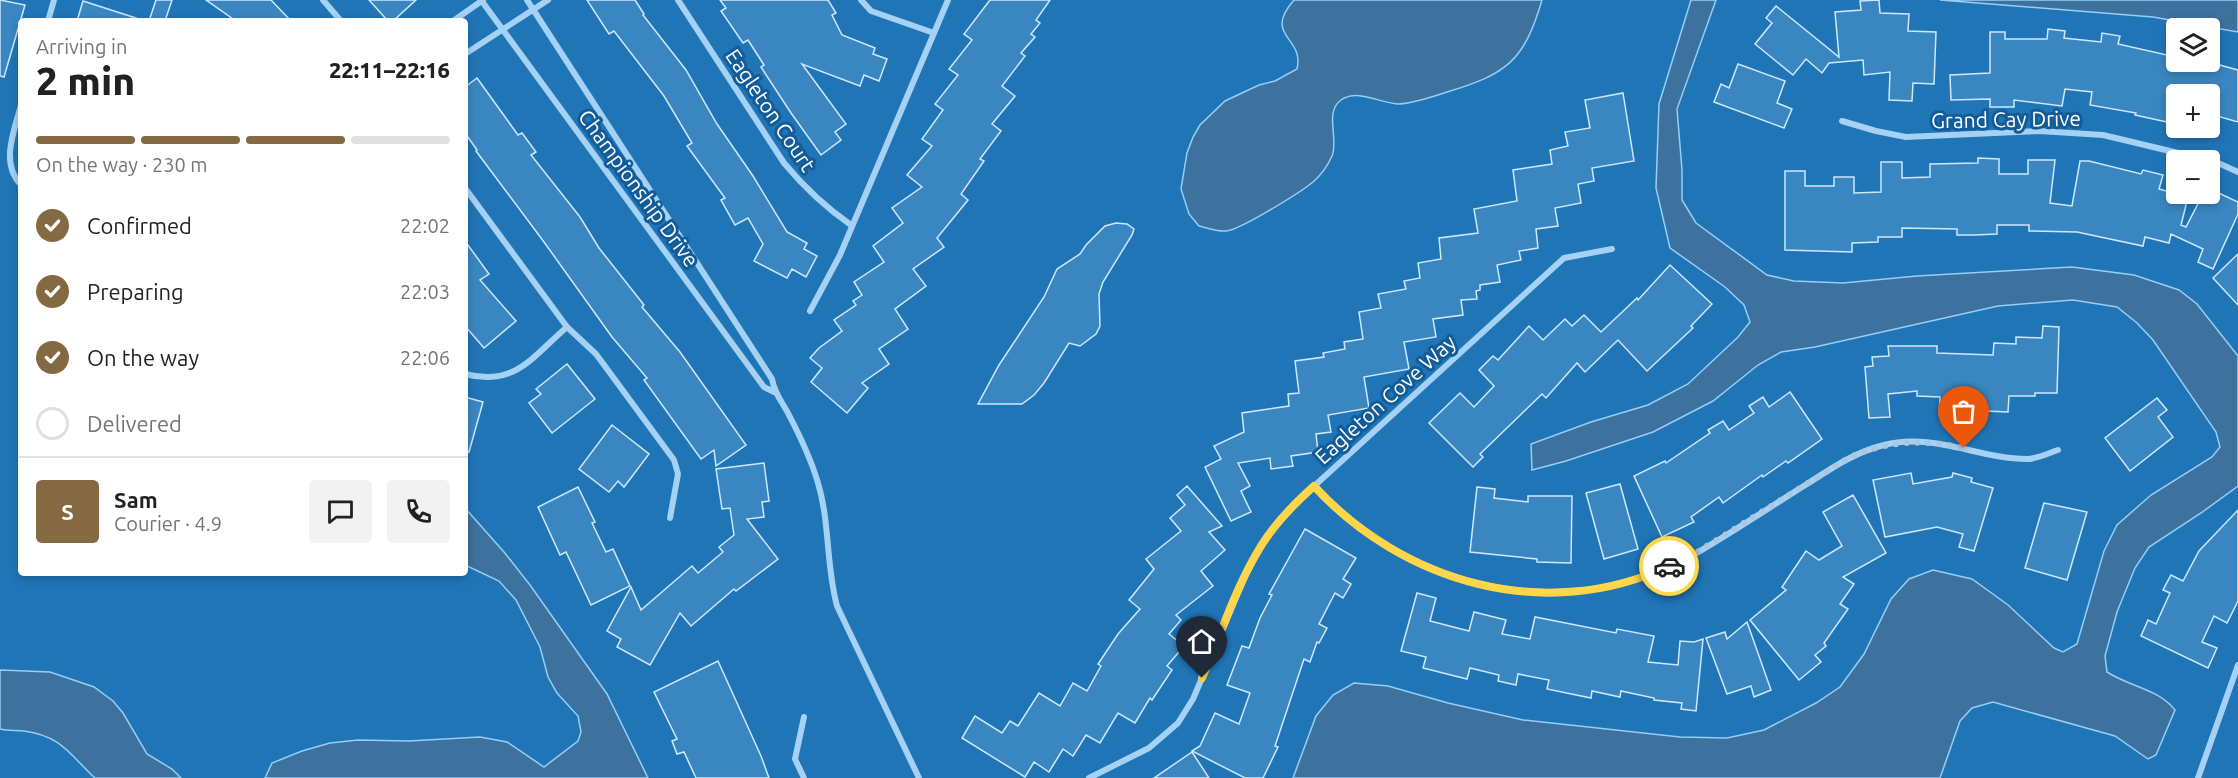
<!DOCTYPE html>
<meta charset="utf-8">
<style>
body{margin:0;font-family:Ubuntu,sans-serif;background:#f2f2f2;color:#202124;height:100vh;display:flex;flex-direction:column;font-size:22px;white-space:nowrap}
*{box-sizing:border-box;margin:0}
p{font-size:20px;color:#757577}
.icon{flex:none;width:33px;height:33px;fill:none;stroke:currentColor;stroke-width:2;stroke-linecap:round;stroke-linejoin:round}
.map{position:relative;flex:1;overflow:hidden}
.panel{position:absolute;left:18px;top:18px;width:450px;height:558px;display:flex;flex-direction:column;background:#fff;border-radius:6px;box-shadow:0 3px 9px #0003}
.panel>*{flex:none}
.fabs{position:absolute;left:2166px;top:18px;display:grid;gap:12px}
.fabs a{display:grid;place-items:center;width:54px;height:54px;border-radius:6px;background:#fff;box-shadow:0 3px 9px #0003;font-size:30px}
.pin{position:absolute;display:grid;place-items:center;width:51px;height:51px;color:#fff;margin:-62px -26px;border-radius:50% 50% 50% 0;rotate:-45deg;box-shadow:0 0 6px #0007}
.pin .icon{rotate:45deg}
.courier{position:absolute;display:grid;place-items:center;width:60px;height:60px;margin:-30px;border:4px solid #ffd54a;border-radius:50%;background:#fff;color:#222;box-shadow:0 2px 8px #0007}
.summary em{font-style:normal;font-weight:800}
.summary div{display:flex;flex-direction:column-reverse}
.summary{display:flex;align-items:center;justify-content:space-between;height:102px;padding:0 18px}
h1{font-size:39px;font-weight:800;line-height:45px}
.bar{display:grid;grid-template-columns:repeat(4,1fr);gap:9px 6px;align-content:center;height:72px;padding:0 18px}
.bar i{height:8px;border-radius:4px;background:#e0e0e0}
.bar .on{background:#846942}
.bar p{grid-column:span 4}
.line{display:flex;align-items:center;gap:15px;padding:0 18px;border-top:2px solid #e0e0e0}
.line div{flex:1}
.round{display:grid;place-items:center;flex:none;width:63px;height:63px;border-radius:6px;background:#f2f2f2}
ol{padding:0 18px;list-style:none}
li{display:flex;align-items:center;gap:18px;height:66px}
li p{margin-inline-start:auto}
li .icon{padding:6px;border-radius:50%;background:#846942;color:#fff;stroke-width:4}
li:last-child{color:#757577}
li i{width:33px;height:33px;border:3px solid #e0e0e0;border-radius:50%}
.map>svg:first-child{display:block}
.green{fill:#2075b7;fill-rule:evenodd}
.water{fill:#3d719e;stroke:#96cef7;stroke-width:1.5}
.building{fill:#3a86c1;stroke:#cde8fe;stroke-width:1.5}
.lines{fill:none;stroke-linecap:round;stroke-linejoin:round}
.minor{stroke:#a4d1f4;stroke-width:6}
.done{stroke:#acc6dc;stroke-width:6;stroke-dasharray:0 10.8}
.route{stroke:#ffd54a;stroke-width:8}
.labels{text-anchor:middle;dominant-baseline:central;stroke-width:6;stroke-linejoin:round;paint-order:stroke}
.street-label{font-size:21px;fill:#fff;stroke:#125c9a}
</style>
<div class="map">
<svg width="2238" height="778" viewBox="0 0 2238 778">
<rect width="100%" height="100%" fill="#125c9a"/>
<!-- green -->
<path class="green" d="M0,0H2238V778H0ZM21,21H465V573H21ZM2176,28H2210V62H2176ZM2176,94H2210V128H2176ZM2176,160H2210V194H2176Z"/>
<!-- water -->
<g class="water">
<path d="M1294,0H1542C1524,61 1507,74 1447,92C1432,97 1415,103 1399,104C1381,104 1358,88 1341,100C1324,112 1339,139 1332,156C1328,165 1321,175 1313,182C1301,192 1240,230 1226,231C1218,232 1207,228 1199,226L1189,214L1181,189L1187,153L1193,137L1200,125L1225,101L1259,85L1275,81L1297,69C1305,36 1262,37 1294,0Z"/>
<path d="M1691,0H1716L1677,109L1682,170V200L1696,223L1767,275L1794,281L1843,283L1917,276L2072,267L2134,275L2179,290L2197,304L2238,356V486L2201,513L2149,547L2135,568L2117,612L2105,656L2107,672C2130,687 2157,688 2175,710L2156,755L2148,759L2115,736L1993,702L1972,708L1960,721L1940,778H1293L1316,716L1333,695L1354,683L1388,686L1448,703L1523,720L1680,737L1727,738L1764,730L1816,703L1840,687L1864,654L1891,599L1909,579L1933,570L1972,579L2008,605L2054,648L2063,652L2077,644L2104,551L2117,525L2151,495L2212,457L2220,447L2216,432L2153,340L2137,323L2117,307L2073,300L1998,306L1815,347L1781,352L1758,365L1713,401L1653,432L1566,461L1532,470L1531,444L1591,422L1648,405L1688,384L1738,337L1750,322L1744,305L1725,287L1670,248L1656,188L1659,104Z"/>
<path d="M1940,0H2238V32L2153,17Z"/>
<path d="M465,508L504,552L530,585L607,694L648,778H265L272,763L302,751L330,743L358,740L409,741L480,737L507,742L544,767L578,741L581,732L578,716L557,693L548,677L540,647L516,600L499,581L465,565Z"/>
<path d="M0,670L50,672L94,687L113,701L123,713L147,754L172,769L181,778H95C70,755 62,736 24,731C16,730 8,731 0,729Z"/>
</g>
<!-- building -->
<g class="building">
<path d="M0,0L25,5L4,77L0,76Z"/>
<path d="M156,0H172L165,21H149Z"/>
<path d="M206,0H271L291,21H236Z"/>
<path d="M369,0H416L393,21H388Z"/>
<path d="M587,0H635L644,14L643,15L686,70L717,124L753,176L787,232L807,243L804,249L817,256L806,277L792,269L787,278L754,261L763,244L748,218L735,225L721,200L725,198L687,146L692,143L664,96L614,31L609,34Z"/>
<path d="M720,0H828L836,13L832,15L842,35L875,48L873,54L887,59L879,81L864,75L860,86L802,64L846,124L835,132L841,140L821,155L791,113L761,67L764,65L748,40L743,43L721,11L726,8Z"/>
<path d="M990,0H1050L1036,20L1040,23L1031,34L1035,37L1021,53L1025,56L1002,86L1015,96L992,124L1001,131L980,159L984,161L961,194L968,200L937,238L944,247L913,269L926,286L895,309L908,329L879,349L889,364L862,383L868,388L847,413L811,382L822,368L810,358L819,348L842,331L834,320L856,305L853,301L862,295L854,282L884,262L873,246L903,223L892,208L922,187L907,175L932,146L922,139L943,110L935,104L958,75L949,69L972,40L964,34Z"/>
<path d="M1879,0L1880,13L1909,14L1908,31L1936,32L1934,84L1913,83L1912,101L1889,100L1890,72L1864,75L1863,60L1829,63L1822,73L1806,59L1793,75L1755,44L1772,23L1766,18L1776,6L1839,57L1835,12L1861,10L1860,1Z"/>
<path d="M83,1L136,18L135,21H77Z"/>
<path d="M2048,29L2065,31L2064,38L2101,42L2102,33L2120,36L2118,44L2176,57V62H2217L2216,64L2238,70V122L2210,114V94H2176V124L2135,115L2136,113L2090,105L2092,92L2065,89L2062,106L2014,100V107H1990V99L1951,100L1950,75L1990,73V32H2005V39H2047Z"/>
<path d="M1738,64L1785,81L1777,103L1792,109L1784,128L1714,102L1721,84L1729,88Z"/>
<path d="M477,78L518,135L522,133L536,152L531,155L580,217L599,248L644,305L642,307L680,352L746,445L716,466L714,450L701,459L644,380L647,378L612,337L544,242L476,151L477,150L465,133V87Z"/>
<path d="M1623,93L1634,161L1592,168L1594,181L1578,184L1581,203L1555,208L1558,226L1536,229L1538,248L1519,251L1521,260L1497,265L1500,282L1480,285V290L1476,291L1477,299L1461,300L1463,315L1433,319L1436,337L1404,342L1409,369L1364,377L1369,408L1328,415L1331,432L1316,434L1318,452L1291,456L1293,466L1271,469L1270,458L1238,463L1250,486L1241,491L1251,512L1231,521L1205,467L1221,459L1214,446L1244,432L1242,413L1289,406L1288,394L1299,393L1295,361L1324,357L1323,353L1345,349L1344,342L1363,339L1359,312L1381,308L1378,294L1406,289L1404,281L1420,278L1418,263L1441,259L1439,238L1478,233L1474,209L1517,201L1513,170L1552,164L1550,150L1568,146L1565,132L1590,128L1585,100Z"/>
<path d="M1978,158L1999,159V174H2028V160H2055L2050,203L2072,206L2080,161H2089L2141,174L2143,170L2163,175L2159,189L2188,197L2181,225L2186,227L2203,194H2210V189L2238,202V214L2213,269L2198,262L2203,249L2171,234L2169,243L2145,237L2143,246L2077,232L2029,231V225H1997V234L1974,235H1957V229L1902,228V237H1878V242L1852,243V252L1785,250V171H1805V186H1834V177H1854V193L1881,192V162H1902V178L1930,177V164L1978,163Z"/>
<path d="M1116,223L1127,224L1134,229L1132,235L1103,282L1099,294L1100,326L1096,334L1080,346L1069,343L1044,383L1034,395L1022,404H978L999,365L1044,297L1057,269L1080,254L1086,245L1105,226Z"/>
<path d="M465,241L489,274L480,280L516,321L484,348L465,326Z"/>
<path d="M2238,254V305L2213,278Z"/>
<path d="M1670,265L1712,304L1691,326L1693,328L1647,371L1618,340L1585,372L1577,363L1546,398L1542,394L1480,454L1483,457L1473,467L1429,423L1460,393L1474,407L1494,386L1479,370L1493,356L1498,360L1529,326L1543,340L1565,319L1572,326L1584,315L1601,332L1637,298L1638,300Z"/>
<path d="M2043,326L2059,327L2057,393H2035V396H2009L2008,412L1961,410V414H1939L1940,397L1917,396V391L1888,394L1890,417L1869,418L1865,367L1873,366L1872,357L1889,356L1888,346H1937V353L1993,355L1994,343L2016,344V337L2042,338Z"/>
<path d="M567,364L595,399L552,433L529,403L541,394L536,389Z"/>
<path d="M1790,392L1822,439L1788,463L1786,461L1763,477L1762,475L1723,503L1719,497L1691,517L1694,522L1662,537L1634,476L1665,461L1666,463L1710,433L1708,430L1723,421L1729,430L1754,413L1749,406L1763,397L1769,407Z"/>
<path d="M465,397L483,402L469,452H465Z"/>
<path d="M2157,398L2167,410L2158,417L2173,437L2130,471L2105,438Z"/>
<path d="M612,425L649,454L624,487L618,481L609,492L579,469Z"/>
<path d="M764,463L769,501L762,502L764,517L747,519L778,559L736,591L734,589L691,626L680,613L650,665L617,647L621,639L607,631L631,587L641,610L692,566L698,573L723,552L719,547L734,535L730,508L722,509L716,469Z"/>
<path d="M1911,473L1913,484L1952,477L1953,473L1972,478L1971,482L1993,488L1974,551L1959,547L1963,534L1937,527L1885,537L1873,480Z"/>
<path d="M1620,484L1638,549L1604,559L1586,493Z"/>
<path d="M1187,486L1222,526L1209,532L1225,550L1201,571L1213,586L1176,615L1181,620L1169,634L1184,646L1167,666L1172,670L1152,700L1150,698L1135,723L1118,713L1100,743L1086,735L1073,756L1063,749L1049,772L1034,762L1025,777L962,738L975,716L1002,733L1010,721L1018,726L1039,693L1060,706L1073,683L1087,691L1101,666L1098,664L1118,634L1140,609L1129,600L1154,569L1146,559L1181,531L1170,518L1185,505L1177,495Z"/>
<path d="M578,487L595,522L592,523L606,552L613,549L630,586L591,605L566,552L560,555L538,507Z"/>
<path d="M1477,487L1495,489L1494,498L1528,502V496H1572L1571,563L1537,562V559L1470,552Z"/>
<path d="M1853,495L1886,553L1843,577L1854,584L1840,604L1848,609L1824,643L1826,646L1815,655L1821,662L1799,680L1750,620L1786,590L1782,587L1806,551L1819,560L1842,546L1823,512Z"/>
<path d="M2044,503L2087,512L2067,580L2025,568Z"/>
<path d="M2238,510V601L2227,623L2214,616L2202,642L2217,648L2208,668L2141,636L2148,620L2156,624L2170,593L2163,590L2171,575L2183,581L2199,551Z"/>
<path d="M1305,529L1356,558L1343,579L1351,584L1343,598L1335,593L1319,624L1327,628L1319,643L1317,642L1310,662L1304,659L1275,746L1278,747L1263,778H1245L1192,751L1200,746L1215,713L1239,724L1250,693L1227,685L1242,646L1249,648L1260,618L1272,595L1269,594Z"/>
<path d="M1417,593L1436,598L1430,621L1469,631L1474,612L1506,620L1502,634L1530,639L1535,617L1616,633L1617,629L1654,636L1648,662L1678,665L1680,641L1694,642L1703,639L1696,711L1681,709L1682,703L1654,700V698L1621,691L1620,697L1592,691L1591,698L1547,689L1549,680L1518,674L1516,685L1498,681L1499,675L1470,668L1467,679L1423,668L1426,657L1401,651Z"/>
<path d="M1747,622L1771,690L1754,697L1751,686L1727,694L1706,638L1725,632L1727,639Z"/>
<path d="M718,661L761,756L769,778H696L684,752L677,754L672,741L677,739L654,692Z"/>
<path d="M1192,752L1209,778H1154Z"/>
</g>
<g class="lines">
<!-- minor -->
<g class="minor">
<path d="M323,0L341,21"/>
<path d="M481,0L764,387L774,392"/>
<path d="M527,0L772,379C775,395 782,401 789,415C801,438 811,459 818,483C830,523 826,566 837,606L919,778"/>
<path d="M678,0L784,163C804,187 825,207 851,225"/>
<path d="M861,0L871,11L934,33"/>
<path d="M48,21L54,0"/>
<path d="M453,21L483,0"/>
<path d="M465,54L548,0"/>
<path d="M21,105C14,132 0,163 21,185"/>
<path d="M1842,121L1876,131L1906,137L2039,131L2103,135L2216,162L2238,172"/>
<path d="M465,188L567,327L596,354L674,460L678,474L670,518"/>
<path d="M810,311L840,255L948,0"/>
<path d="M465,374C515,387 532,357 567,327"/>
<path d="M1314,486C1412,592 1566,626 1695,554C1733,532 1770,507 1807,484C1832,468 1855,452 1884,445C1933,432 1979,459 2027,459C2037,459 2049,453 2058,450"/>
<path d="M804,778L795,759L804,717"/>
<path d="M1089,778L1149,748L1178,723L1193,699L1247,572L1261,546L1279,521L1300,499L1564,258L1612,249"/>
<path d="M2198,778L2238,665"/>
</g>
</g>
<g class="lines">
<!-- done -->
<path class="done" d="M1669,566L1694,554L1850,457C1888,441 1923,439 1964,448"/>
<!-- route -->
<path class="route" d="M1202,678C1221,634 1236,586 1261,546C1275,523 1294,504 1314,486C1403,583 1546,624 1669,566"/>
</g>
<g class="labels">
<!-- street labels -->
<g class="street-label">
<text transform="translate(771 110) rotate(56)">Eagleton Court</text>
<text transform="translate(2006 119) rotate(-1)">Grand Cay Drive</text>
<text transform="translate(639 188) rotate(54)">Championship Drive</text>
<text transform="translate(1385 399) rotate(-42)">Eagleton Cove Way</text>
</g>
</g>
</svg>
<div class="fabs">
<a><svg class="icon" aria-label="layers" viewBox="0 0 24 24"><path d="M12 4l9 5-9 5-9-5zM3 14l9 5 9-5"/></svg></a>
<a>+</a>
<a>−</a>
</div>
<div class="pin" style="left:1964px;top:448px;background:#ea580c"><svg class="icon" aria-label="bag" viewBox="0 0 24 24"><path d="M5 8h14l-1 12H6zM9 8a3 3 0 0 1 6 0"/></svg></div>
<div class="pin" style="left:1202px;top:678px;background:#1f2937"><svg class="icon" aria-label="home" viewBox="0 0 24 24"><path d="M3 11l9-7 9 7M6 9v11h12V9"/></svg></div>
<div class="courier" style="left:1669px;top:566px"><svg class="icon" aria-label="car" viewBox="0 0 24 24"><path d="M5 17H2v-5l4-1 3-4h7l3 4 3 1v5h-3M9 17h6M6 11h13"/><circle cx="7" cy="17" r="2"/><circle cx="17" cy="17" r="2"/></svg></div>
<section class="panel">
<div class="summary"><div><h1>2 min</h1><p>Arriving in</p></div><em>22:11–22:16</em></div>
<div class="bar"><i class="on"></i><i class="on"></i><i class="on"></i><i></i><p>On the way · 230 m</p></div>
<ol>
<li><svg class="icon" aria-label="check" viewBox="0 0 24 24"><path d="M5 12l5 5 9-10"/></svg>Confirmed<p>22:02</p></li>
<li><svg class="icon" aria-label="check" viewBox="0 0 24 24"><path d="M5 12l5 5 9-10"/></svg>Preparing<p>22:03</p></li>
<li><svg class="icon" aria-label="check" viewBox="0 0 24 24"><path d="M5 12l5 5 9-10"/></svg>On the way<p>22:06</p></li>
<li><i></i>Delivered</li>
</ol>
<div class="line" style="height:108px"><b class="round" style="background:#846942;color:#fff">S</b><div><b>Sam</b><p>Courier · 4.9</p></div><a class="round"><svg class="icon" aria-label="chat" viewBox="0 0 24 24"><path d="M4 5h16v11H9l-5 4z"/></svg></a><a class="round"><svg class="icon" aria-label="phone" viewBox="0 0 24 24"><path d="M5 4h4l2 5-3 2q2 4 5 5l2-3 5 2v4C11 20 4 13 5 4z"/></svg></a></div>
</section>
</div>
